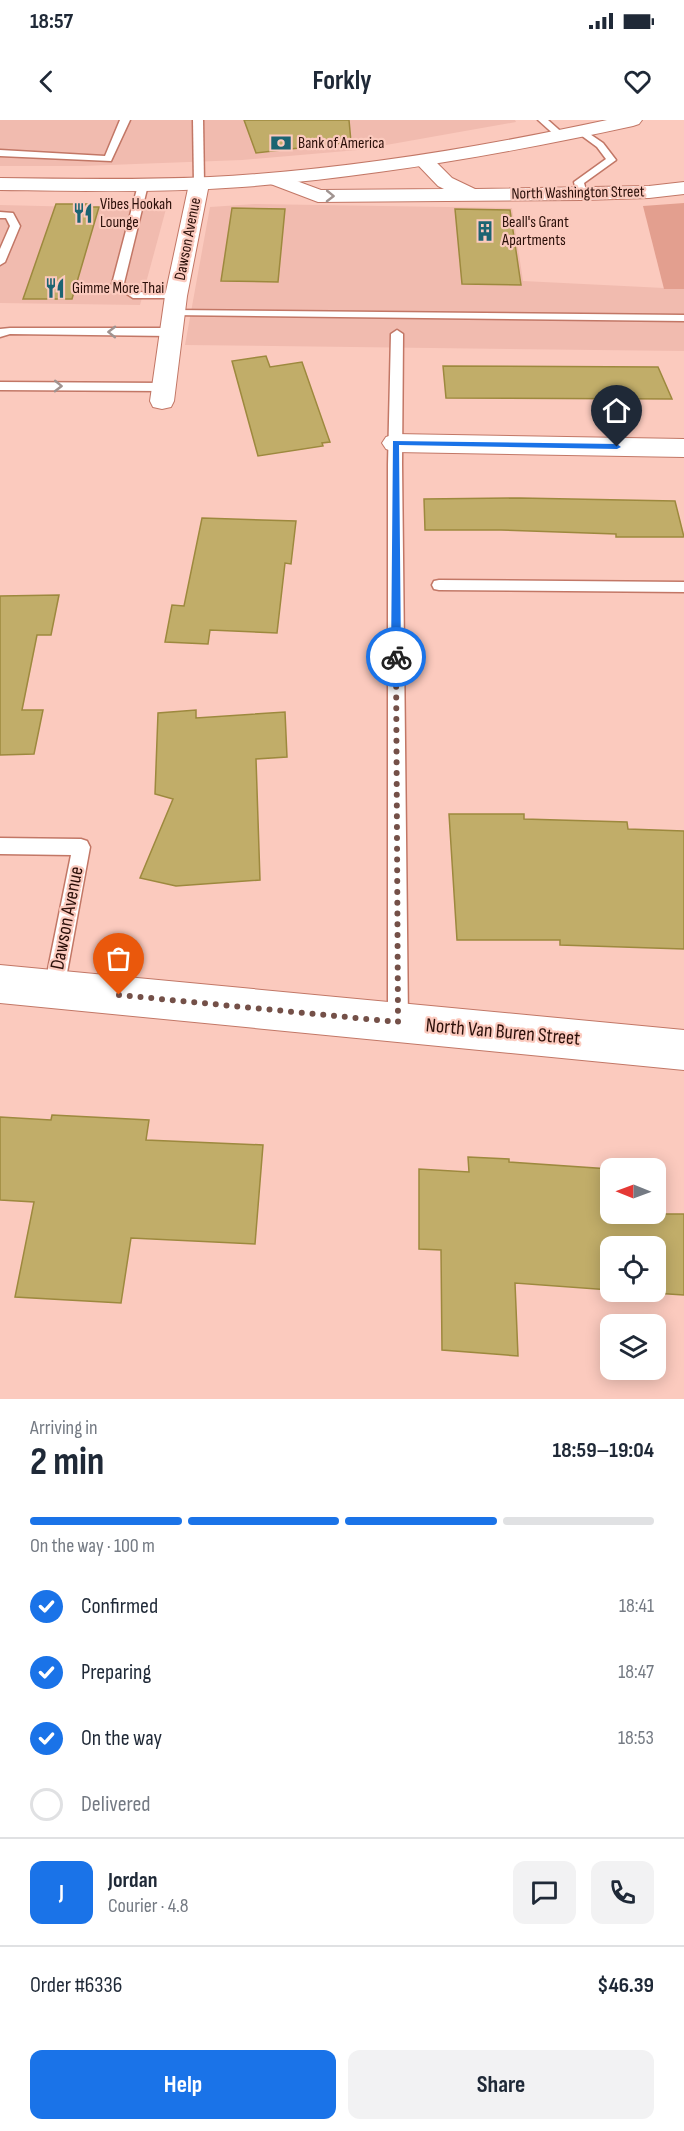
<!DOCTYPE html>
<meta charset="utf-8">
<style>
body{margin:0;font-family:"Sofia Sans Condensed",sans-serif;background:#f2f2f3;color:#1f2937;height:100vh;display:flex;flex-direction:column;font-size:22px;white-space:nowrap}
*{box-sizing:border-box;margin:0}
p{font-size:20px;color:#747a83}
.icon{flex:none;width:33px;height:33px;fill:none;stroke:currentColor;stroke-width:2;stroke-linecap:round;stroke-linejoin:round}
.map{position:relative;height:1279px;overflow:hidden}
.details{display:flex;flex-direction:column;background:#fff;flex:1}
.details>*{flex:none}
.needle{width:39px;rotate:271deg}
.buttons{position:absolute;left:600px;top:1038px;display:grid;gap:12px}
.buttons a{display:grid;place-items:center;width:66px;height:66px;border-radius:12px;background:#fff;box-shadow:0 3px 15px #0003;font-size:30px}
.pin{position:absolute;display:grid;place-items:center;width:51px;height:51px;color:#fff;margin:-62px -26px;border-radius:50% 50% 50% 0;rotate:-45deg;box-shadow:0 0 6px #0007}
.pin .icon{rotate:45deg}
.courier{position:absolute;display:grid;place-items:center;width:60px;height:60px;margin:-30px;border:4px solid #1a73e8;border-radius:50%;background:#fff;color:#222;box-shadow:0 2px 8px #0007}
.overview em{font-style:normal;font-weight:700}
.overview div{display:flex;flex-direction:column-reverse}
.overview{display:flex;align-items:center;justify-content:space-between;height:102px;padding:0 30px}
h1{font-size:39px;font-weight:700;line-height:45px}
.bar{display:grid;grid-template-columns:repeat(4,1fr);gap:9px 6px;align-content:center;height:72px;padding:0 30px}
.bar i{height:8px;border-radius:4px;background:#e0e1e3}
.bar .on{background:#1a73e8}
.bar p{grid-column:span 4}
.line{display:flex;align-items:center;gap:15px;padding:0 30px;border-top:2px solid #e0e1e3}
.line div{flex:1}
.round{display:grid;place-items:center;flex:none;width:63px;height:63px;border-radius:12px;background:#f2f2f3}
ol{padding:0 30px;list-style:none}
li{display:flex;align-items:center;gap:18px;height:66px}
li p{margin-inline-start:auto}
li .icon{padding:6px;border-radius:50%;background:#1a73e8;color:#fff;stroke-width:4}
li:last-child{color:#747a83}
li i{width:33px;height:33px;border:3px solid #e0e1e3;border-radius:50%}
.primary-button{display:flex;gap:12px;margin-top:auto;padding:12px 30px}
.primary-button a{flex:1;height:69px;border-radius:12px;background:#1a73e8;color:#fff;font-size:24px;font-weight:700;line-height:69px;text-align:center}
.primary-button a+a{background:#f2f2f3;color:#1f2937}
.status{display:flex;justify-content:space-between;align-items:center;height:42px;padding:0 30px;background:#fff;direction:ltr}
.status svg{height:16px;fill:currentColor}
header{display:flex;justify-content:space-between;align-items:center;height:78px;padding:0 30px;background:#fff;font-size:27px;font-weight:700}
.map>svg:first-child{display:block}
.built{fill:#f1bbaf}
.green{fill:#e39f8f}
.building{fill:#c1ad69;stroke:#9d893e;stroke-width:1.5}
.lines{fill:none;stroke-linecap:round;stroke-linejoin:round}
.lane-casing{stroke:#c27766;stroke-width:3}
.street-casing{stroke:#c27766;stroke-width:2}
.secondary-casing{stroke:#c27766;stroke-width:2}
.lane{fill:#fff;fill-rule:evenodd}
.street{fill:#fff;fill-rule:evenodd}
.secondary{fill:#fff;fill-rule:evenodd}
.oneway{stroke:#a09390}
.route{fill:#1a73e8}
.done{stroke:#745048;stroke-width:6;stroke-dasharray:0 10.8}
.labels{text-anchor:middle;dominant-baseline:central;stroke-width:4.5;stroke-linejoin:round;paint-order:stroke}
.far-poi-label{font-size:16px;fill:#2b0f09;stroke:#fbcabe;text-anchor:start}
.far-street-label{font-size:16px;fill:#2b0f09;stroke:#fbcabe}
.street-label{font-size:20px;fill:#2b0f09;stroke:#fbcabe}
</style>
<div class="status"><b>18:57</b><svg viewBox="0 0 49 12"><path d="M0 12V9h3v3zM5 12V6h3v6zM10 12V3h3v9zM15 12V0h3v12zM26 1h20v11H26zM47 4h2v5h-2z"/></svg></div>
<header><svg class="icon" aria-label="back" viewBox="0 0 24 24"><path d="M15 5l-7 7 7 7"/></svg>Forkly<svg class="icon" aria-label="heart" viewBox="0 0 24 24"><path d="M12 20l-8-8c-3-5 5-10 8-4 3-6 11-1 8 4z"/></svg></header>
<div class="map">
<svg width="684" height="1279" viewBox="0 0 684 1279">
<rect width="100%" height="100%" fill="#fbcabe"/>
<!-- built -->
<g class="built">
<path d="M0,0H515L516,2L358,30L242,40L82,46H0Z"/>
<path d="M255,84L512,88L523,161L684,169V231L185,225L210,87Z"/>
<path d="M0,85L166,89L140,185L0,183Z"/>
</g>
<!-- green -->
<path class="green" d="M684,83V169H664L643,86Z"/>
<!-- building -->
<g class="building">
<path d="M244,0H349L351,22L256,33Z"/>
<path d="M56,84H92V87H99L72,179H23Z"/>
<path d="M232,88L285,89L278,162L221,161Z"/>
<path d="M455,89L510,90L521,165L462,164Z"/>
<path d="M266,236L270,247L302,242L330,322L322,323L323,326L258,336L232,241Z"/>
<path d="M443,246L658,247L672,279L446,278Z"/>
<path d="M520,378L675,381L684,417H616V414L501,410H425L424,379Z"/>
<path d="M202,398L296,401L291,444L285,443L277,513L210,510L208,524L165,522L172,485L184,486Z"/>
<path d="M59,475L51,515H37L22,590H43L34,634L0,635V476Z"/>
<path d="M196,590V598L285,592L287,637L256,639L260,760L176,766L140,758L173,679L155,674L158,593Z"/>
<path d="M449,694H524V699L627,702L628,709L684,711V829L560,825V820H457Z"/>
<path d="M52,995L149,1000L146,1020L263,1025L255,1124L131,1118L121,1183L15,1177L34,1082L0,1080V997L51,1000Z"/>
<path d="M468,1037L509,1039V1042L610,1049V1094H684V1175L638,1172H656V1126H610V1170L515,1163L518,1236L442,1230L441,1130L419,1129V1049L469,1052Z"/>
</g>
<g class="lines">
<!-- lane casing -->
<g class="lane-casing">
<g id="lane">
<path d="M120,0H130L111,41L0,36V30L105,36Z"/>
<path d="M193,0H203L204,64L199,67L194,64Z"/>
<path d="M538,0H548L566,16L558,18Z"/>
<path d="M581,8L603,23L616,40L584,63L587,74L582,77L577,74L574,62L606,39L597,27L578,13V9Z"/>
<path d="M143,62L148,65L124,163L136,172L176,173L182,176L180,178H133L112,164L138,65Z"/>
<path d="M0,92L13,93L20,106L5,142L0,145V129L10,106L6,98H0Z"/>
<path d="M174,190L684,195V201L170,195L168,193Z"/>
<path d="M10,208H170L176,212L170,216L10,214L0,217V209Z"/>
<path d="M397,210L403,214L402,344L408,902L405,909L398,912L391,909L388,902V344L391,214Z"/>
<path d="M0,262L163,263L169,267L163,271L0,270Z"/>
<path d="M439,460L684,462V472L439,470L434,469L432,465L434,461Z"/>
<path d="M0,718L81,719L87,721L90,727L64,869L61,876L54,879L47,876L44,869L71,735L0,734Z"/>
</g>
</g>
<!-- street casing -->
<g class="street-casing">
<g id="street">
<path d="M424,35L431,37L452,58L475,69L649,66L684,62V74L649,78L582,80L318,82L268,63L265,59L268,55L275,53L321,70L444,69L438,66L414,41L417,37Z"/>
<path d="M199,58L206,60L209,64L187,176L174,281L171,287L162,289L153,287L150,281L165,176L189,64L192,60Z"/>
<path d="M395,314L684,319V337L395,332L386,329L382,323L386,317Z"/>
<path d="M0,845L684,910V950L0,883Z"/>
</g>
</g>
<!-- secondary casing -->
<g class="secondary-casing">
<path id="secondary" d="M607,0H642L639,4L633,6C504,34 374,57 242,67C161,73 81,71 0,70V58C70,59 140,60 210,57C344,50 477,28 607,0Z"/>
</g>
<!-- lane -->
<use href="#lane" class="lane"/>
<!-- street -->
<use href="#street" class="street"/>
<!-- secondary -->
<use href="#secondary" class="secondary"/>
</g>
<!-- one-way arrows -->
<defs><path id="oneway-chevron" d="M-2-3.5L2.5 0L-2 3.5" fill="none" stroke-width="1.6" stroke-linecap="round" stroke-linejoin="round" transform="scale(1.5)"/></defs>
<g class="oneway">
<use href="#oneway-chevron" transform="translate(330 76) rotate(1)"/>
<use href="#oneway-chevron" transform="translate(112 212) rotate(-179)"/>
<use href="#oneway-chevron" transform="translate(58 266) rotate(1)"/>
</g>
<!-- route -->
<path class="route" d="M393,321L617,324L621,327L617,329L399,325L401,537L396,541L391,537Z"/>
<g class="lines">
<!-- done -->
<path class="done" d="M119,875L398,902L396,537"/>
</g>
<!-- icons -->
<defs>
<g id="bank-bare" transform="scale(1.62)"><path d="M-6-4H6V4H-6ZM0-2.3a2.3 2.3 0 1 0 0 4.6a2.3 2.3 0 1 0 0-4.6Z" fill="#1c6472" stroke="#fbcabe" stroke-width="2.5" paint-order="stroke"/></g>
<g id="restaurant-bare" transform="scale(1.62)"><path d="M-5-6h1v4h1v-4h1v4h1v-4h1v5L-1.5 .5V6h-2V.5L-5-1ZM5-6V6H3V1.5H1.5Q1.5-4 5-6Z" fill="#1c6472" stroke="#fbcabe" stroke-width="2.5" paint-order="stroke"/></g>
<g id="building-bare" transform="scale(1.62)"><path d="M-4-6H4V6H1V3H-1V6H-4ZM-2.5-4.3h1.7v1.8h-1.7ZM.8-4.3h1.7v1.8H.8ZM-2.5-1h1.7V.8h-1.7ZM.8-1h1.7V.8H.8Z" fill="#1c6472" stroke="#fbcabe" stroke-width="2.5" paint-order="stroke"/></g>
</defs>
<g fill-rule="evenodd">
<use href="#bank-bare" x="281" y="23"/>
<use href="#restaurant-bare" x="83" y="93"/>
<use href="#building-bare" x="485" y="111"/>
<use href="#restaurant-bare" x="55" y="168"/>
</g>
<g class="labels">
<!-- far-poi labels -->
<g class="far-poi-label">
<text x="298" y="23">Bank of America</text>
<text x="100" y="84">Vibes Hookah<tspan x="100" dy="18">Lounge</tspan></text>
<text x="502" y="102">Beall's Grant<tspan x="502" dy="18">Apartments</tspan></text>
<text x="72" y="168">Gimme More Thai</text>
</g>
<!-- far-street labels -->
<g class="far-street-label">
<text transform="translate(578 73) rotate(-1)">North Washington Street</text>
<text transform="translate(188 119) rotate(-79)">Dawson Avenue</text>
</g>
<!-- street labels -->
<g class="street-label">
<text transform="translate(67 798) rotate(-79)">Dawson Avenue</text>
<text transform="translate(503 912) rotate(5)">North Van Buren Street</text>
</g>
</g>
</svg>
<div class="buttons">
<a><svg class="needle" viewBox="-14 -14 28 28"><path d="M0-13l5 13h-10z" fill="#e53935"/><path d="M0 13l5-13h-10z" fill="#747a83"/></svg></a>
<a><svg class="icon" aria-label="locate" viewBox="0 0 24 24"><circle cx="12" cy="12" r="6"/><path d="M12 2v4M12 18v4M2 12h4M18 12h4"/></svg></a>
<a><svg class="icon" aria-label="layers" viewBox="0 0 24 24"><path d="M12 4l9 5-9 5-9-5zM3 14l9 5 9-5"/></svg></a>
</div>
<div class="pin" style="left:119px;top:875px;background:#ea580c"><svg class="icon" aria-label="bag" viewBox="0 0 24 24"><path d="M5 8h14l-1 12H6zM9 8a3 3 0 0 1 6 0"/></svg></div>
<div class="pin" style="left:617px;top:327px;background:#1f2937"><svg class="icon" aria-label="home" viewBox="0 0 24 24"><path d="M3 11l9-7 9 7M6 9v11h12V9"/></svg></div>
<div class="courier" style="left:396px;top:537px"><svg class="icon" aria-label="bike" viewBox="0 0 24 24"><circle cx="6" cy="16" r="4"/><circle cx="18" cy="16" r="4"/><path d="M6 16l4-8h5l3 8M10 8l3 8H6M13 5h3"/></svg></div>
</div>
<section class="details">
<div class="overview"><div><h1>2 min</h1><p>Arriving in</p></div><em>18:59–19:04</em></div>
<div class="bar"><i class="on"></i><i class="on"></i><i class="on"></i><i></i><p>On the way · 100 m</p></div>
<ol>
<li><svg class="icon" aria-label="check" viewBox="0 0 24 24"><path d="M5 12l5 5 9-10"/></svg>Confirmed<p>18:41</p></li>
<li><svg class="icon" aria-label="check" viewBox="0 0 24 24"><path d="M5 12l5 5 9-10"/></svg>Preparing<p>18:47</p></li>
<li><svg class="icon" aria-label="check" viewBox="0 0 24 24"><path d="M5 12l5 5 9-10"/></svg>On the way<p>18:53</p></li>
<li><i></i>Delivered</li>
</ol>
<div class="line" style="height:108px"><b class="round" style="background:#1a73e8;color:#fff">J</b><div><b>Jordan</b><p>Courier · 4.8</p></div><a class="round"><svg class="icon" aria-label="chat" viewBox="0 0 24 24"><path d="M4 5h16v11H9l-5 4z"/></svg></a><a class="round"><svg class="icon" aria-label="phone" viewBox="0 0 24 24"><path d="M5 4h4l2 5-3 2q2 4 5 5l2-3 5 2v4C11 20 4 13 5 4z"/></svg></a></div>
<div class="line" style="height:78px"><div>Order #6336</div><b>$46.39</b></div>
<div class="primary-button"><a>Help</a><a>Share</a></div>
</section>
